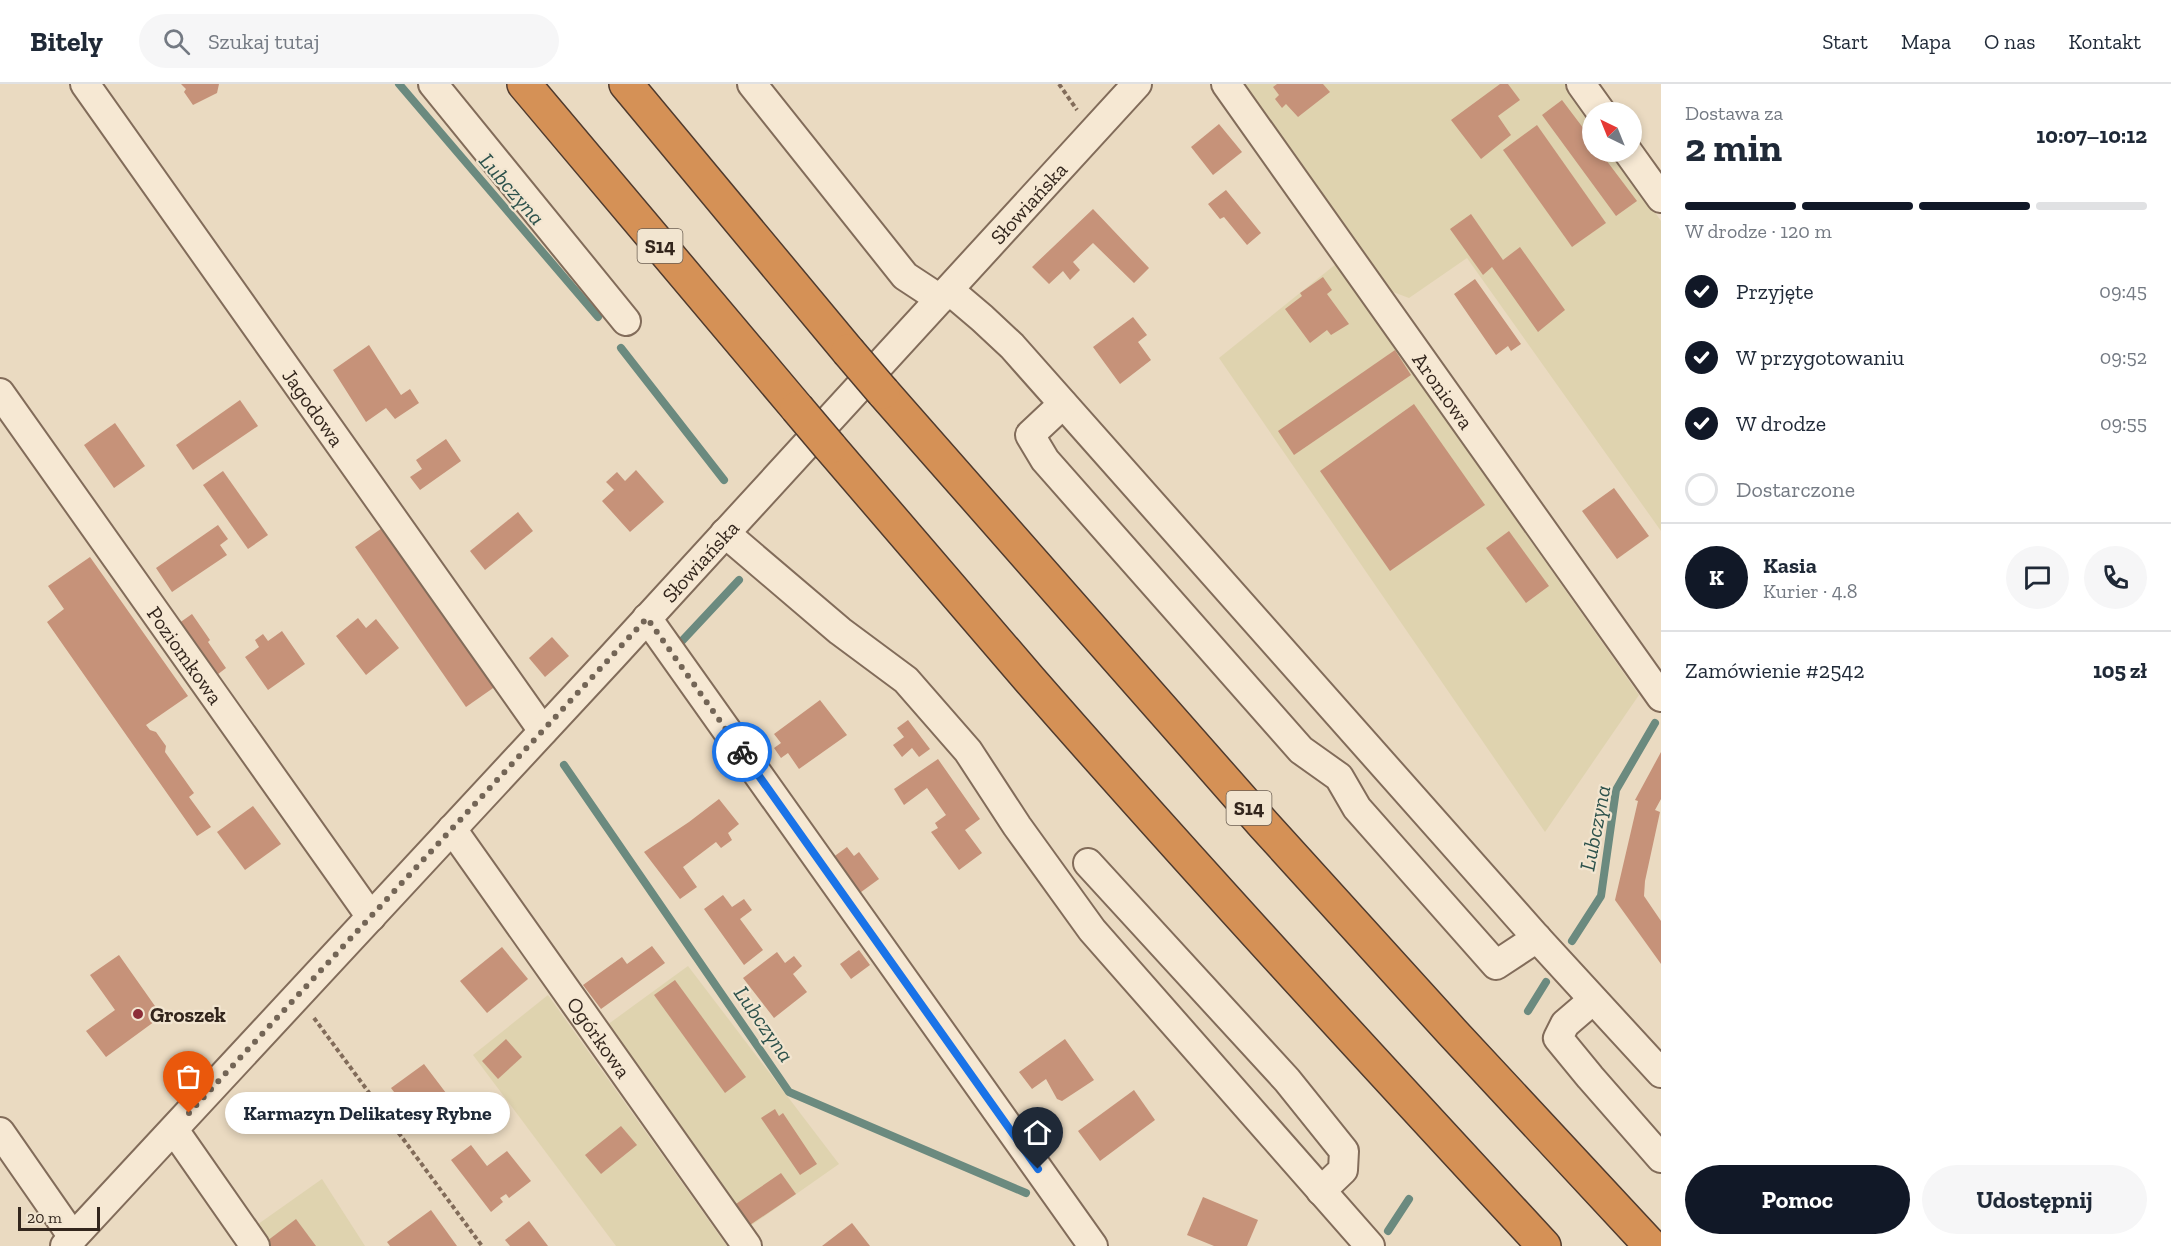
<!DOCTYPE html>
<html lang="pl">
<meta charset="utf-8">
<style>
body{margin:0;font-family:"Zilla Slab",serif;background:#f6f6f7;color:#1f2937;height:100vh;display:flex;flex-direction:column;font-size:22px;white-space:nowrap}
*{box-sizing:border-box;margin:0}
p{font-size:20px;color:#747a83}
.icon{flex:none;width:33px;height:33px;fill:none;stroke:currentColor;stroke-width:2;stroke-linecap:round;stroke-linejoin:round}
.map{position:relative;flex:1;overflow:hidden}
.sheet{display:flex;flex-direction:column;background:#fff;width:510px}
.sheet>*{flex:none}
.needle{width:39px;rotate:317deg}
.tools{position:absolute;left:1582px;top:18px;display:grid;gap:12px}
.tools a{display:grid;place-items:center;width:60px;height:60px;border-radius:50%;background:#fff;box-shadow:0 3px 9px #0003;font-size:30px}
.scale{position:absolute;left:18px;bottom:15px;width:82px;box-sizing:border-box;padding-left:6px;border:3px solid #33261d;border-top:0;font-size:16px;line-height:21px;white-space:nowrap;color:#33261d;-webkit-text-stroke:4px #f2e5d0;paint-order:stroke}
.pin{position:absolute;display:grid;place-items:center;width:51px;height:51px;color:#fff;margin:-62px -26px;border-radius:50% 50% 50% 0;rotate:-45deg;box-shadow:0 0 6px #0007}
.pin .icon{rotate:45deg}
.courier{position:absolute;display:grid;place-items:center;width:60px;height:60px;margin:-30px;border:4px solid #1a73e8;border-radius:50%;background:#fff;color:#222;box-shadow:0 2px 8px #0007}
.bubble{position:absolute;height:42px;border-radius:21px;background:#fff;box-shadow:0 3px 9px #0003;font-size:20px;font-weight:700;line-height:42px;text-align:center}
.overview em{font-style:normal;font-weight:700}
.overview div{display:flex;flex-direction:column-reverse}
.overview{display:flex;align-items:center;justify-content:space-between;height:102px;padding:0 24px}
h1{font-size:39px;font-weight:700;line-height:45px}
.bar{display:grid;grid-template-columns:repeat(4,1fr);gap:9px 6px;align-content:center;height:72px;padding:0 24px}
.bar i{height:8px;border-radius:4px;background:#e0e1e3}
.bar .selected{background:#111827}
.bar p{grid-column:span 4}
.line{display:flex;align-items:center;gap:15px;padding:0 24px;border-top:2px solid #e0e1e3}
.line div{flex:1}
.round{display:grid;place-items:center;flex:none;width:63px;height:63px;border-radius:32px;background:#f6f6f7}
ol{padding:0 24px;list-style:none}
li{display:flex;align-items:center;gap:18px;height:66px}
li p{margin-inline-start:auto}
li .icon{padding:6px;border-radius:50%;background:#111827;color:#fff;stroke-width:4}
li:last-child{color:#747a83}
li i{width:33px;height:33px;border:3px solid #e0e1e3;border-radius:50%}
.primary-button{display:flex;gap:12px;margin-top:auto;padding:12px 24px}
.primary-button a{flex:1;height:69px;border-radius:36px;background:#111827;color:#fff;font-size:24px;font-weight:700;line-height:69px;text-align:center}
.primary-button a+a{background:#f6f6f7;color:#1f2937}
header{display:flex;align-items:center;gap:36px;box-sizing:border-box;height:84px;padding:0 30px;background:#fff;border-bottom:2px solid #e0e1e3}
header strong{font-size:28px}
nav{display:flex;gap:33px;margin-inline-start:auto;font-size:21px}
.search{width:420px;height:54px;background:#f6f6f7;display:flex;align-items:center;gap:15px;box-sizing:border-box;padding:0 21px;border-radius:33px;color:#747a83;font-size:22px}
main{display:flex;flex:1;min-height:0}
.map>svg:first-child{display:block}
.farmland{fill:#dfd3af}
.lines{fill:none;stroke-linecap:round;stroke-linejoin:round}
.stream{stroke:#6b8a7f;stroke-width:8}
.building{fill:#c69279}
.minor-casing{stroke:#826c5a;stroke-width:32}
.highway-casing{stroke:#503b2e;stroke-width:36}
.path{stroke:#826c5a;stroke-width:4;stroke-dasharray:4.5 3;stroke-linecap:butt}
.minor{stroke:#f6e8d3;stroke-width:28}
.highway{stroke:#d59156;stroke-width:33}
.highway-bridge-casing{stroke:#503b2e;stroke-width:36;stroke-linecap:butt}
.highway-bridge{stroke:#d59156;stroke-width:33}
.done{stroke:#736556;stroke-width:6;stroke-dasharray:0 10.8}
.route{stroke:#1a73e8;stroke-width:8}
.poi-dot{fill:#8d2e38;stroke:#f2e5d0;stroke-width:2}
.labels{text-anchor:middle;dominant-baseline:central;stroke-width:4.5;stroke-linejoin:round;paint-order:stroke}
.shield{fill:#f2e5d0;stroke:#6c5f53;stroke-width:1.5}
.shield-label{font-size:20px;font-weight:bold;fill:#33261d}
.street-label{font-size:21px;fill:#33261d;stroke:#f2e5d0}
.poi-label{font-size:21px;font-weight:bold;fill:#33261d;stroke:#f2e5d0;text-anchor:start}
.water-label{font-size:22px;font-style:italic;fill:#2d524c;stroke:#f2e5d0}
</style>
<header>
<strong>Bitely</strong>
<div class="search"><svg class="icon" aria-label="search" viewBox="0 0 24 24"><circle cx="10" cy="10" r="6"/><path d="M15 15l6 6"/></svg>Szukaj tutaj</div>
<nav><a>Start</a><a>Mapa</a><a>O nas</a><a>Kontakt</a></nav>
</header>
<main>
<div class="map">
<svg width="1661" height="1162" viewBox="0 0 1661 1162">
<rect width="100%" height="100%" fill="#eadac1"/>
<!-- farmland -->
<g class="farmland">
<path d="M1239,0H1566L1593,39V68H1613L1661,137V447L1467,174L1409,214L1385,205Z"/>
<path d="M1336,180L1639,611L1545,748L1219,274Z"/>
<path d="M688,882L839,1080L749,1143L607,941Z"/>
<path d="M548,911L727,1162H616L473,971Z"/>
<path d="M322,1095L365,1162H268L254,1143Z"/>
</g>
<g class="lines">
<!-- stream -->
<g class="stream">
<path d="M399,0L598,233"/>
<path d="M621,264L724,396"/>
<path d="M681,558L739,496"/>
<path d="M564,681L789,1008L1026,1109"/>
<path d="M1572,857L1601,812L1616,706L1655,639"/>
<path d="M1528,927L1546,898"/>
<path d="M1388,1147L1409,1115"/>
</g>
</g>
<!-- building -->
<g class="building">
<path d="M181,0H219L217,9L193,21L184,8L186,5Z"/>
<path d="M1277,0H1323L1330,8L1298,33L1286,20L1282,24L1275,15L1279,11L1273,3Z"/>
<path d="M1500,0H1508L1520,16L1498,32L1511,51L1481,75L1451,36Z"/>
<path d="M1562,16L1593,57V68H1600L1637,117L1616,132L1542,31Z"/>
<path d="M1219,40L1242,68L1213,91L1191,63Z"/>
<path d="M1537,41L1606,139L1572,163L1503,66Z"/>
<path d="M1226,106L1261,149L1247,161L1224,133L1220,135L1208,120Z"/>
<path d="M1093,125L1149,184L1134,199L1093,159L1073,178L1080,186L1070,196L1063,187L1049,200L1032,183Z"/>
<path d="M1471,130L1503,176L1520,163L1565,226L1538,248L1492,183L1483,191L1450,145Z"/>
<path d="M1323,193L1332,206L1327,210L1349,240L1331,251L1327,246L1310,259L1285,225L1302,212L1300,209Z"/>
<path d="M1475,195L1521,260L1511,267L1508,262L1496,271L1454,210Z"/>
<path d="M1133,233L1147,251L1138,258L1151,276L1120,300L1093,263Z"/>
<path d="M369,261L401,311L410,305L419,319L395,335L386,324L366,338L333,286Z"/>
<path d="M1395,266L1411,291L1294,371L1278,347Z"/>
<path d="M240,316L258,342L193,386L176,361Z"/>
<path d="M1414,320L1485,421L1390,487L1320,387Z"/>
<path d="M115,339L145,382L114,404L84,361Z"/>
<path d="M446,355L461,377L420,406L410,393L422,385L416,376Z"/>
<path d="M636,386L664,418L630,448L602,417L614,406L606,398L617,388L625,397Z"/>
<path d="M223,387L268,451L248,465L203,401Z"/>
<path d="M1614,404L1649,452L1617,475L1582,427Z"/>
<path d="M518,428L533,447L485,486L470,467Z"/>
<path d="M218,441L228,455L220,461L227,471L172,508L156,484Z"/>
<path d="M385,442L496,602L466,623L355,463Z"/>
<path d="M1509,447L1549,502L1526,519L1486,464Z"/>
<path d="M90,473L188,612L146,641L150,646L156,648L166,662L165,668L194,709L189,713L211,743L197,752L47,538L64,525L48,502Z"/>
<path d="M192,530L210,556L208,558L226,584L213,594L175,542Z"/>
<path d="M358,534L366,544L376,535L399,564L366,591L336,552Z"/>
<path d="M282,547L305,580L268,606L245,573L259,563L255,556L263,550L268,557Z"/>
<path d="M552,553L569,572L545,593L529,574Z"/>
<path d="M820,616L847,651L799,685L788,669L781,674L774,664L781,659L774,650Z"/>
<path d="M908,636L930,665L919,673L912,664L902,673L893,661L904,653L897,644Z"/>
<path d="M1661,668V715L1655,726L1660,728L1645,797L1644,812L1661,837V880L1615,816L1638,717L1635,716Z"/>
<path d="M938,675L980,735L965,746L982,769L959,786L931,748L938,744L935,739L946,731L927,704L904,721L894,705Z"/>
<path d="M719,715L739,740L728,749L732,756L721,764L716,758L683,783L697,803L680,815L644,768L689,738Z"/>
<path d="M253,722L281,760L245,786L217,748Z"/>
<path d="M847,763L854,772L859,768L879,795L857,811L832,774Z"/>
<path d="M723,811L732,823L744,815L752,826L740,835L763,866L744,881L704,825Z"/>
<path d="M652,862L665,879L601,925L583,901L622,873L627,880Z"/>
<path d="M502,863L528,895L487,929L460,897Z"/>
<path d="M859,866L870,881L851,895L840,880Z"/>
<path d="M777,868L785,879L794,872L802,882L793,890L807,908L774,934L743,894Z"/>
<path d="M119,871L162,932L106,973L86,947L115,926L90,891Z"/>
<path d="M675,896L746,993L725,1009L654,911Z"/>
<path d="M506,955L522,973L498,995L482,977Z"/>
<path d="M1065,955L1094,996L1062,1017L1057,1015L1046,995L1032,1005L1019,988Z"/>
<path d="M424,980L446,1009L433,1018L439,1025L430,1031L425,1024L413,1033L391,1004Z"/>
<path d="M1134,1006L1155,1036L1100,1077L1078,1047Z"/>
<path d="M775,1025L779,1032L783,1029L817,1080L800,1091L761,1034Z"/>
<path d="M621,1042L637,1061L601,1090L585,1071Z"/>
<path d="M471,1061L487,1082L507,1067L531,1097L509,1114L506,1110L500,1114L503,1118L491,1128L451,1076Z"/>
<path d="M781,1089L796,1110L747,1143L733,1122Z"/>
<path d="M1203,1113L1258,1136L1247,1162H1214L1187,1151Z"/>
<path d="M431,1126L457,1162H390L387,1158Z"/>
<path d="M296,1135L316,1162H270L267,1157Z"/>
<path d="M529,1137L548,1162H510L505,1156Z"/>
<path d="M852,1139L870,1162H822Z"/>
</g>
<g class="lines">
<!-- minor casing -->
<g class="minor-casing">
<g id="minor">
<path id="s1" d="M85,0L543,647"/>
<path d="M433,0L626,237"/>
<path d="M752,0L905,192L940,215"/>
<path id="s2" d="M1226,0L1661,613"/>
<path d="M1581,0L1601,28"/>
<path d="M1628,68L1661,114"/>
<path d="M949,206L982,234L1012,262L1537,854L1661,989"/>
<path id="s3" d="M0,309L371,833"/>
<path d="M1063,320L1030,351L1045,376L1301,666L1339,693L1357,724L1496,881L1537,854"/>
<path d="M725,449L840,547L906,596L968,667L1017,742L1092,846L1370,1162"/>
<path d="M647,534L1093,1162"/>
<path id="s4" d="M452,745L747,1162"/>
<path d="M1088,779L1287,996L1344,1067L1343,1086L1321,1107"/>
<path d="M1593,916L1565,940L1558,954L1590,993L1661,1074"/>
<path d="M174,1046L255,1162"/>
<path d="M0,1048L73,1153"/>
<path id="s5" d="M65,1162L612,573L1137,0"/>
</g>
</g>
<!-- highway casing -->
<g class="highway-casing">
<g id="highway">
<path d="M524,0L797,324"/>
<path d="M626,0L848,267"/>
<path d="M883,308L1264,741L1452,948L1651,1162"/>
<path d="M830,363C897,441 963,519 1030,596C1198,788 1371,975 1544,1162"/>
</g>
</g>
<!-- path -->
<g class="path">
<path d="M1059,0L1077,26"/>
<path d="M314,934L482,1162"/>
</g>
<!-- minor -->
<use href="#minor" class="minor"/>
<!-- highway -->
<use href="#highway" class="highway"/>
<!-- highway-bridge casing -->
<g class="highway-bridge-casing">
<g id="highway-bridge">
<path d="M848,267L883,308"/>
<path d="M797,324L830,363"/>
</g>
</g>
<!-- highway-bridge -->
<use href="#highway-bridge" class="highway-bridge"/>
</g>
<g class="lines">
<!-- done -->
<path class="done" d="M189,1029L647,534L742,668"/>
<!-- route -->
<path class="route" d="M742,668L1038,1085"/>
</g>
<!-- markers -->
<circle class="poi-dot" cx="138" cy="930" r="6"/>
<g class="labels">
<!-- shield labels -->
<g class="shield">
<rect x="637.5" y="145" width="45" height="34" rx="4.5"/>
<rect x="1226.5" y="707" width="45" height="34" rx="4.5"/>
</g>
<g class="shield-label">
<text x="660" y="162">S14</text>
<text x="1249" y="724">S14</text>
</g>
<!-- street labels -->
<g class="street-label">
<text stroke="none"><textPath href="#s5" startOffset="1420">Słowiańska</textPath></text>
<text stroke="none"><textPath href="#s2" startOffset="376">Aroniowa</textPath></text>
<text stroke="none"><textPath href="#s1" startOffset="396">Jagodowa</textPath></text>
<text stroke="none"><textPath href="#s5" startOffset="934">Słowiańska</textPath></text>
<text stroke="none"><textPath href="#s3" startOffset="321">Poziomkowa</textPath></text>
<text stroke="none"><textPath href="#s4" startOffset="255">Ogórkowa</textPath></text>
</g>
<!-- poi labels -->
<g class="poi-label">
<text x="150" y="930">Groszek</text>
</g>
<!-- water labels -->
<g class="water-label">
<text transform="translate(512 105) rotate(49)">Lubczyna</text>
<text transform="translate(1595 744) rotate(-79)">Lubczyna</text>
<text transform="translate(764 940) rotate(55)">Lubczyna</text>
</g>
</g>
</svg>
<div class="tools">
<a><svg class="needle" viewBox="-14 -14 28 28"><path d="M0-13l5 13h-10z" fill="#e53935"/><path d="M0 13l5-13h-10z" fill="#747a83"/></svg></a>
</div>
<div class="scale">20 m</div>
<div class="pin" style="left:189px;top:1029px;background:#ea580c"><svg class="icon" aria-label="bag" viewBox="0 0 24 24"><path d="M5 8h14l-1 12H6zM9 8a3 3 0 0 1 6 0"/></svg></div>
<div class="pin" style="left:1038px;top:1085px;background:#1f2937"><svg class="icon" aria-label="home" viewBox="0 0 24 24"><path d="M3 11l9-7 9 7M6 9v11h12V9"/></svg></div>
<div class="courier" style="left:742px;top:668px"><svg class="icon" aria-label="bike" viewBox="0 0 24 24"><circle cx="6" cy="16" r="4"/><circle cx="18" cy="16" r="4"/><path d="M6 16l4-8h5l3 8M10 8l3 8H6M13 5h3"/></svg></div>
<div class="bubble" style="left:225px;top:1008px;width:285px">Karmazyn Delikatesy Rybne</div>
</div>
<section class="sheet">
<div class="overview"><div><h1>2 min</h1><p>Dostawa za</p></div><em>10:07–10:12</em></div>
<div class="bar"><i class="selected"></i><i class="selected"></i><i class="selected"></i><i></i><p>W drodze · 120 m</p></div>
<ol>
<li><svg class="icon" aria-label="check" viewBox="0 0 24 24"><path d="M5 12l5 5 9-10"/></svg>Przyjęte<p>09:45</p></li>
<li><svg class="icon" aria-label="check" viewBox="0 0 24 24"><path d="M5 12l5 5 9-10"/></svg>W przygotowaniu<p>09:52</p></li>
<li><svg class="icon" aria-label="check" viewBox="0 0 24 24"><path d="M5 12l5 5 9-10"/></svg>W drodze<p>09:55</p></li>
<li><i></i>Dostarczone</li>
</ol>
<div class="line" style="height:108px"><b class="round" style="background:#111827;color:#fff">K</b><div><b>Kasia</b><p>Kurier · 4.8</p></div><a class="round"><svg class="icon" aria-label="chat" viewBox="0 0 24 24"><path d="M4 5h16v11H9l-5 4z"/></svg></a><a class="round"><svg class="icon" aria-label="phone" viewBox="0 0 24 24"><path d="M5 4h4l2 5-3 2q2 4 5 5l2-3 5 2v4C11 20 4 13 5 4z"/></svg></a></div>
<div class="line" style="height:78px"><div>Zamówienie #2542</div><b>105 zł</b></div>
<div class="primary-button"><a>Pomoc</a><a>Udostępnij</a></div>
</section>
</main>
